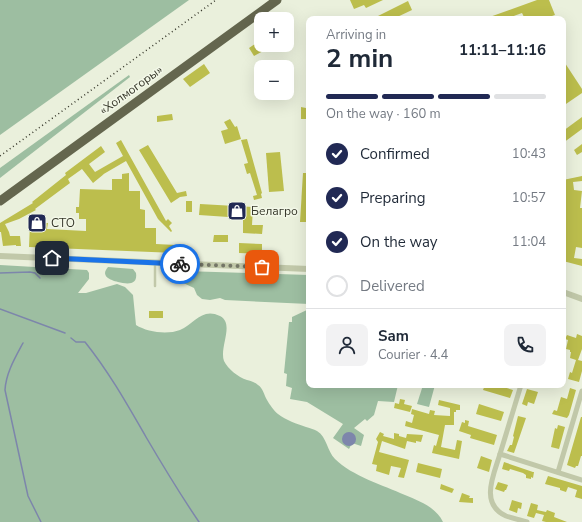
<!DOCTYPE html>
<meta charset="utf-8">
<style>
body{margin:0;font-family:"Nunito Sans",sans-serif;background:#f2f2f3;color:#1f2937;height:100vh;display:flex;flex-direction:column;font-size:15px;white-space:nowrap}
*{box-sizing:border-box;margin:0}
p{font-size:13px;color:#747a83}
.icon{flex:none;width:22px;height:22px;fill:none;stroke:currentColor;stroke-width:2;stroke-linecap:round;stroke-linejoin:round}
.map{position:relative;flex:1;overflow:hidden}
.drawer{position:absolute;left:306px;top:16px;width:260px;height:372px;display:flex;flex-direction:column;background:#fff;border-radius:8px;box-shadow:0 4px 16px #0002}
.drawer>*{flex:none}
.controls{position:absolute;left:254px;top:12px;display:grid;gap:8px}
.controls a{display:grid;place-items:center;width:40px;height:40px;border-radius:8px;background:#fff;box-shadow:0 4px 16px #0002;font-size:20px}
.pin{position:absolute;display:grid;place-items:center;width:34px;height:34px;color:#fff;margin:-17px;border-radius:8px;box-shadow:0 2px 6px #0006}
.courier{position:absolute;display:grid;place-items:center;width:40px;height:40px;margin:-20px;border:3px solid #1a73e8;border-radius:50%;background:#fff;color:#222;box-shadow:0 1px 5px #0007}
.headline em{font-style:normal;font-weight:700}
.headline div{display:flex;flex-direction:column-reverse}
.headline{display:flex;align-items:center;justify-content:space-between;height:68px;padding:0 20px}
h1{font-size:26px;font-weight:700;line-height:30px}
.bar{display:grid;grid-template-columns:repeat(4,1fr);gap:6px 4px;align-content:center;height:48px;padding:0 20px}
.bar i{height:5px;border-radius:3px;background:#e0e1e3}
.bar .current{background:#212954}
.bar p{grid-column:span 4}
.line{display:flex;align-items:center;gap:10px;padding:0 20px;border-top:1px solid #e0e1e3}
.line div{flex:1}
.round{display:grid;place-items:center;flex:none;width:42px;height:42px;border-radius:8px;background:#f2f2f3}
ol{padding:0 20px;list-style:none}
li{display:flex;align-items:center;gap:12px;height:44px}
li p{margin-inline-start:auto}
li .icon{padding:4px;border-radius:50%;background:#212954;color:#fff;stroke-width:4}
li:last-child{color:#747a83}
li i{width:22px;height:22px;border:2px solid #e0e1e3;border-radius:50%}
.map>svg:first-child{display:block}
.green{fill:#9dbea1}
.water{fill:#7d86ab}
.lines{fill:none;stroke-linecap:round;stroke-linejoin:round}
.stream{stroke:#7d86ab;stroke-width:1.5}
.building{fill:#bcbe4d}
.service{stroke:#c1c8a9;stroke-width:2.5}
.minor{stroke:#c1c8a9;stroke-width:5}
.tertiary{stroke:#c1c8a9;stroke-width:6}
.trunk{stroke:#64664e;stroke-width:9}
.rail{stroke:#343528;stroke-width:1.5;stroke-dasharray:1 3;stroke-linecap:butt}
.done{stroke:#747667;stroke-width:4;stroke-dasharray:0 7.2}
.route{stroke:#1a73e8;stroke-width:5}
.labels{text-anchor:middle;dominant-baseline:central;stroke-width:3;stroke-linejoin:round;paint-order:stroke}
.street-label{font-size:12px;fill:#343528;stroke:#f3f8e8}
.poi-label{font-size:12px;fill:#343528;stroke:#f3f8e8;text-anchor:start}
</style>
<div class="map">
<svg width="582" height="522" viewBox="0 0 582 522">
<rect width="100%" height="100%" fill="#eaf0dc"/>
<!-- green -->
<g class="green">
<path d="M0,0H189L0,135Z"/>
<path d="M129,75L130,77L0,178V168Z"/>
<path d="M0,265L87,270L89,273V279L78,293H86L117,284L125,287L133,295L136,325C147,332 167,335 180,330C194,324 202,307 220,316C235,324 219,347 224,361C228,369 238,377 247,380C250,381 255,382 258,385C263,388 264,395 267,400C270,405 274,411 278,414C286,420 297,424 306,427C309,428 314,429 317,431C327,437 327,451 335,459C352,476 383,485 405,495C419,501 436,507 443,522H0Z"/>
<path d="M108,267L133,269L136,273C138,286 126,284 118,282C110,280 100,276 108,267Z"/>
<path d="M183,271L309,275V304L225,300L220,298L210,300L202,299L197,295L194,288L179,281L178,274Z"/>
<path d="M309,309V385H398L394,402L378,401L374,415L367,421L365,419L354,428L364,435L361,446L352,443L349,449L333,438L343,424L307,402L290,399L292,388L286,386L287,374L284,373L289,322H292V317Z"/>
<path d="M423,385H435L429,407L417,404Z"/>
</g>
<!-- water -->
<circle class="water" cx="349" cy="439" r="7"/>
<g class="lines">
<!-- stream -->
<g class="stream">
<path d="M0,273L30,272L35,273L40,278"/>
<path d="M0,309L65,333"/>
<path d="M71,338L76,342H85C109,372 127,404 146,437C163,466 180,494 199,522"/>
<path d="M23,343C15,358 6,373 5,390L28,496L41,522"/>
</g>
</g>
<!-- building -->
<g class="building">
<path d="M350,0H383L366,8L364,5L354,9Z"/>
<path d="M537,0H549L555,15L543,19H525L522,13L511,17L512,19H484Z"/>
<path d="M408,1L412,10L393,19H380L378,16Z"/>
<path d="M261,40V45H274L254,56L249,48Z"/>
<path d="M563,60L582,89V93L563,106Z"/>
<path d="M204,64L210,73L190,87L183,79Z"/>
<path d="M301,107L306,108V119H301Z"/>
<path d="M172,114L173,120L157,122V116Z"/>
<path d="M582,117V129L563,143V131Z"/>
<path d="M230,119L235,127L237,126L241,139L225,144L221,131L228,129L224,122Z"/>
<path d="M247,139L262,193L261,194L262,198L254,200L253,196L257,195L250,173L247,174L244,164L248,163L241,140Z"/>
<path d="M121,140L166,221L168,219L172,223L169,226L172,231L171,232L158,219L126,161L102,175L104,174L93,183L82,169L68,179L70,183L35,209L36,210L19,219L5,224L9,232L10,236H20L21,246H16V245L3,246L1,232H0V223L33,203L32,202L66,175L65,173L101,146L105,152L89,164L95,172L123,156L116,143Z"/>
<path d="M582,144V152L577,155L574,150Z"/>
<path d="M148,145L177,193L186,191L187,196L180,197L171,203L139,150Z"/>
<path d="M280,152L284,191L269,192L266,153Z"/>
<path d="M129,173V191H140V209L145,210V228H156V244L176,245V253L29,247L30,223H48L47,229L86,231V219H79V213H76V207H79L80,189L112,190V179H122V174Z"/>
<path d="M303,173H309V222H300Z"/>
<path d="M582,176V181L573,182L574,190L582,191L580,208H582V248L576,247L574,258L582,259V266L563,261V199L565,185H563V180Z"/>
<rect x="186" y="201" width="6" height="11"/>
<path d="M200,204L253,207L252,225H263L262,234L243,233V218L199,215Z"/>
<path d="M214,235H228V242H213Z"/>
<path d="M239,243L262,244V254L239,253Z"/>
<rect x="149" y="311" width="14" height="7"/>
<path d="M577,334L582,336V349L578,360L582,361V371L579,382L568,379L570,372L572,373L576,360L570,358L571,352H570V350L566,349L568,340L565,339L567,335L576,338Z"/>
<path d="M485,385H497L513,390L510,398L483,390Z"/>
<path d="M570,388L576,390L569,415L567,418L552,414L554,410L557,411L561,397L567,399Z"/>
<path d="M527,389L538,392L534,404L528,402L527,406L522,404Z"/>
<path d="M400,399L405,400L404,404L412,406L410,412L394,408L395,403L399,404Z"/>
<path d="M439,400L460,405V410H456V412H454V425H445L441,447L455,450L457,440L462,441L459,459L432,453L434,445L436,446L439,435L405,426L406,421L412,423L414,415L411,414L412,409L429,414L430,410L435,411L434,415L450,416V408L438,405Z"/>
<path d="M479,404L504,412L501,421L476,414Z"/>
<path d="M518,416L526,418L514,453L507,451L510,445H512L514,437L513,436Z"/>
<path d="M581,417H582V456H581L578,466H576L575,468L567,465Z"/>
<path d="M465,420L469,421L468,426L497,435L494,445L470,438L471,435L459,431L462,422L465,423Z"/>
<path d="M558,425L565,427L559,449L551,447L555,428L557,429Z"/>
<path d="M380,432L384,434L383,436L394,439V433L399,434V436L406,438L407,434L423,435L421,442L416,441V443L407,441L405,449L382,441L379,452L409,460L404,478L398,477L401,468L391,466L389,475L376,471L377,465L372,464L378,442L376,439Z"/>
<path d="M481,456L492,460L489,472L477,468Z"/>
<path d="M504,462L533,472H534L533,478L531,477V479L526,478V475L523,473L510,469L509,471L502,469Z"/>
<path d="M418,463L442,469L440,478L416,472Z"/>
<path d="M548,476L582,486V499L575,497L577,490L568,487L566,492L560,490V488L545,484Z"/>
<path d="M498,482L508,485L506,490H505L504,492L495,489Z"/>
<path d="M441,484L454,489L452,493L440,489Z"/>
<path d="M462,493L470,496L469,498H473V503L459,502Z"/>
<path d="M512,500L522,503L521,509L518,508L517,513L509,510Z"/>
<path d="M531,503L538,505L537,510L546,512L547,510L555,513L554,517L567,522H546L542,521L544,515L536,513L534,518L527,516Z"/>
</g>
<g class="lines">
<!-- service -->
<path class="service" d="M155,286V263"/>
<!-- minor -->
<g class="minor">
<path d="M521,385L500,454L582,480"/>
<path d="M500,454C494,474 479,504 506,516C512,518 520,520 527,522"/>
<path d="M558,472L582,391"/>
</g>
<!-- tertiary -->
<g class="tertiary">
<path d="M0,256L309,269"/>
<path d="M563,292L582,299"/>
</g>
<!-- trunk -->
<path class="trunk" d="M0,201L277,0"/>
<!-- rail -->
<path class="rail" d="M0,156L216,0"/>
</g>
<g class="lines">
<!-- done -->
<path class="done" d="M180,264L262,267"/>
<!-- route -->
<path class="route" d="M52,258L180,264"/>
</g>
<!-- icons -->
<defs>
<g id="shop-square" transform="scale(1)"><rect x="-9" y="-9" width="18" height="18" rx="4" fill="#212954" stroke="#f3f8e8"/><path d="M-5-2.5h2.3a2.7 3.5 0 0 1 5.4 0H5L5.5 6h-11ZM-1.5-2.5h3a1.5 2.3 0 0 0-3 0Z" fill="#fff"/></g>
</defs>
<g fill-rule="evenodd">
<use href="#shop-square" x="237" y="211"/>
<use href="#shop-square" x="37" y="223"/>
</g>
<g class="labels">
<!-- street labels -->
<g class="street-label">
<text transform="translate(131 90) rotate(-36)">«Холмогоры»</text>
</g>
<!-- poi labels -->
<g class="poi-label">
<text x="251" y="211">Белагро</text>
<text x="51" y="223">СТО</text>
</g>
</g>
</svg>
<div class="controls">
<a>+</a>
<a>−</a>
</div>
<div class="pin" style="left:262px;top:267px;background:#ea580c"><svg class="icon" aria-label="bag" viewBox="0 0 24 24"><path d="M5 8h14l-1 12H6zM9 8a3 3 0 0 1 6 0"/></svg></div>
<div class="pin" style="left:52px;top:258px;background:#1f2937"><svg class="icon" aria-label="home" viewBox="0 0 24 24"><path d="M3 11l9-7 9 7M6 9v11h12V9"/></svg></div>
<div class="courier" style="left:180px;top:264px"><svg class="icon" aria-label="bike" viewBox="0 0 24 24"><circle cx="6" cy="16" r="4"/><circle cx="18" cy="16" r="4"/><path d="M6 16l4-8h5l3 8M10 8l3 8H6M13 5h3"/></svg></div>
<section class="drawer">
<div class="headline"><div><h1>2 min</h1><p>Arriving in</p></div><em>11:11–11:16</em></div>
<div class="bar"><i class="current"></i><i class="current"></i><i class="current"></i><i></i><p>On the way · 160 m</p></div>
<ol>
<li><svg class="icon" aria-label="check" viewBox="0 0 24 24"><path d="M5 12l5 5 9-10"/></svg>Confirmed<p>10:43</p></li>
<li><svg class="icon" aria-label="check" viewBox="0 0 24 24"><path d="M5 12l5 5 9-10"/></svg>Preparing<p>10:57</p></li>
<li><svg class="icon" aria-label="check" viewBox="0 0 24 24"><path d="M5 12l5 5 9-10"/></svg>On the way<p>11:04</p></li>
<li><i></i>Delivered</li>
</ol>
<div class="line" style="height:72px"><a class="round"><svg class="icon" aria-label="person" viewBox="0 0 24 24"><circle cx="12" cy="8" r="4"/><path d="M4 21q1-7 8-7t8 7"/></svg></a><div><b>Sam</b><p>Courier · 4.4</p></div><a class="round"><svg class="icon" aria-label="phone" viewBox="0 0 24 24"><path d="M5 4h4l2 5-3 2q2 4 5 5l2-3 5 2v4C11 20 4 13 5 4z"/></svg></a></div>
</section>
</div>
